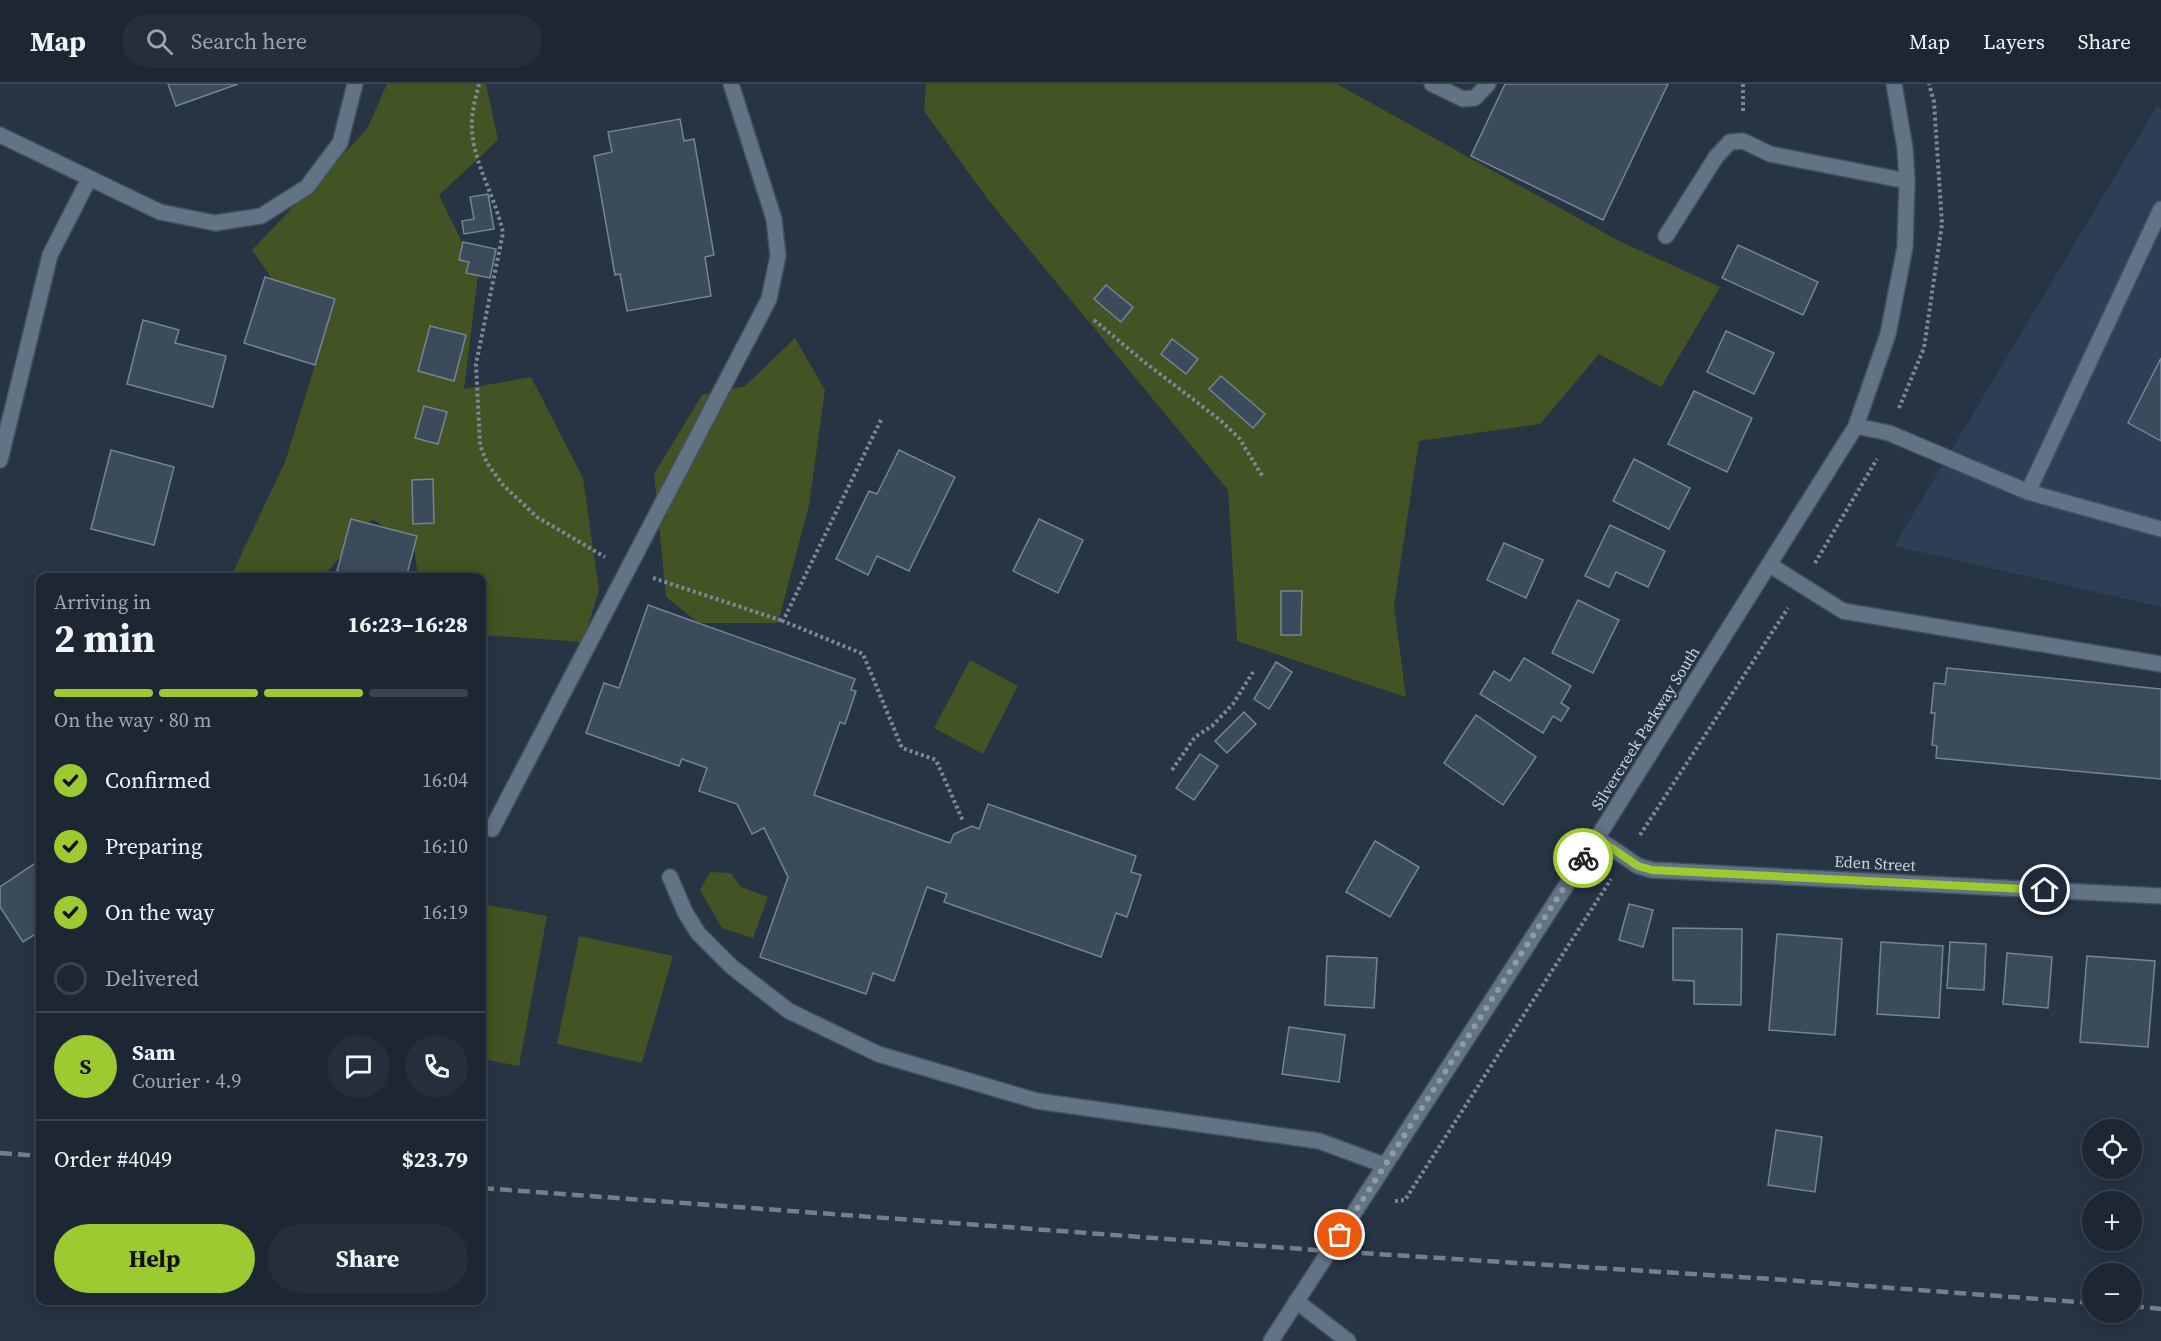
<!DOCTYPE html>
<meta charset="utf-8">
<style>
body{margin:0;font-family:"Source Serif 4",serif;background:#252f3b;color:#f1f3f6;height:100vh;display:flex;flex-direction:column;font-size:22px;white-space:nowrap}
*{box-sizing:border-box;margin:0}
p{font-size:20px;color:#a0a5ac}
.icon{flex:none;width:33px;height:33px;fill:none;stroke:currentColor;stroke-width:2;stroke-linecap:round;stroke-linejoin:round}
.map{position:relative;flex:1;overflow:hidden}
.side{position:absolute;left:36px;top:489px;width:450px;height:732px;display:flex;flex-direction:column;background:#1c2733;border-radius:12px;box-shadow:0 3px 15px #0003,0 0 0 2px #3a444e}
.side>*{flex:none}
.fabs{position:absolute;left:2082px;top:1035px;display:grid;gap:12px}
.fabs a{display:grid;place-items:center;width:60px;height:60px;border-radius:50%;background:#1c2733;box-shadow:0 3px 15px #0003,0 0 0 2px #3a444e;font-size:30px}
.pin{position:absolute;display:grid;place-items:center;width:51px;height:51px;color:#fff;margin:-26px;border:3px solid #fff;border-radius:50%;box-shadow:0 2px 6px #0007}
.courier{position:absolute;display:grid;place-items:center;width:60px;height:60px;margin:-30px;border:4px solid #9dca30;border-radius:50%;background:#fff;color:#222;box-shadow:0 2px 8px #0007}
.headline em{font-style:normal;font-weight:700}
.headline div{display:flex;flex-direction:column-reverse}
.headline{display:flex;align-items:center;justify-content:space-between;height:102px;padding:0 18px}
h1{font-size:39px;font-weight:700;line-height:45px}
.bar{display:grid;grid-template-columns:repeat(4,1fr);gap:9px 6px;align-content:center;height:72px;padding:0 18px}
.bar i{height:8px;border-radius:4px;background:#3a444e}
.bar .on{background:#9dca30}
.bar p{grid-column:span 4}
.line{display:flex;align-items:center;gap:15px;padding:0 18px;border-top:2px solid #3a444e}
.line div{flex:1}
.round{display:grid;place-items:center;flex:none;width:63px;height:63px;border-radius:32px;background:#252f3b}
ol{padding:0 18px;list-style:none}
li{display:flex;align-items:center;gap:18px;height:66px}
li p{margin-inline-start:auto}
li .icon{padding:6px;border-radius:50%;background:#9dca30;color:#111;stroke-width:4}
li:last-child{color:#a0a5ac}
li i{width:33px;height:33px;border:3px solid #3a444e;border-radius:50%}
.button{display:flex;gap:12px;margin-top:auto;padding:12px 18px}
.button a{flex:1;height:69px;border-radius:36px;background:#9dca30;color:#111;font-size:24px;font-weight:700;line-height:69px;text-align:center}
.button a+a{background:#252f3b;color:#f1f3f6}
header{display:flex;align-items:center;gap:36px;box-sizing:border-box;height:84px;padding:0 30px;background:#1c2733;border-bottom:2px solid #3a444e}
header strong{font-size:28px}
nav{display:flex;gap:33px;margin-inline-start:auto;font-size:21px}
.search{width:420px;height:54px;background:#252f3b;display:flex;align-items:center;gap:15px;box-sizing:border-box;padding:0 21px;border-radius:33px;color:#a0a5ac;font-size:22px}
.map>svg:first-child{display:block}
.built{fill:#2c3f54}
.green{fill:#435323}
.building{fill:#3c4b5c;stroke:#748497;stroke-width:1.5}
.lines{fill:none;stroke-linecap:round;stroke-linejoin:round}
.service-casing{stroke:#434f5c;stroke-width:18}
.minor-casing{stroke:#434f5c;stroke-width:18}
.path{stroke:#7d8895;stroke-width:4;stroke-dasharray:3 3;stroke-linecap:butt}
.service{stroke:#637386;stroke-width:15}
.minor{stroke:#637386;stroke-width:15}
.rail{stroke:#737f8c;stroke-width:4.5;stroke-dasharray:12 6;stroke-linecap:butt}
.done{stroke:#919ba7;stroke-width:6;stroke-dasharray:0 10.8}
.route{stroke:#9dca30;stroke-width:8}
.labels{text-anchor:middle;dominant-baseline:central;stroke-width:4.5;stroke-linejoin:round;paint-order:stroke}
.street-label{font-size:16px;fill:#cad3dd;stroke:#263444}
</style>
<header>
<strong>Map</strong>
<div class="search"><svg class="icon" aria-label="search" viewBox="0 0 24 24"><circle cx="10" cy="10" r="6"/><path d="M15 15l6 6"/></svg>Search here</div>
<nav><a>Map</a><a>Layers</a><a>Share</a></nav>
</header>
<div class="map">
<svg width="2161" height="1257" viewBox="0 0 2161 1257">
<rect width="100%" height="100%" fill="#263444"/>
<!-- built -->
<path class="built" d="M2157,22L2161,25V523L1894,462Z"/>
<!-- green -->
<g class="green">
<path d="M387,0H486L498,56L439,111L478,191L464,305L531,293L583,394L599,506L583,558L482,551V494L418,493L414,462L372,435L323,493L230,494L285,378L320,265L252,166L367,45Z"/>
<path d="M926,0H1337L1619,157L1720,203L1661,303L1599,270L1540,340L1419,357L1394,522L1406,613L1237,557L1228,406L989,117L924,27Z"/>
<path d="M795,254L825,306L809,421L778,539H699L666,513L654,390L702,311L745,302Z"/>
<path d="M970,576L1018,602L983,670L934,644Z"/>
<path d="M710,788L731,789L741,803L768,813L753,854L722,844L700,806Z"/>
<path d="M482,820L547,832L519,982L482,975Z"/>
<path d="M579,852L673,872L642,979L557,960Z"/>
</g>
<!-- building -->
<g class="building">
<path d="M168,0H238L176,22Z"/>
<path d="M1505,0H1668L1603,136L1471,72Z"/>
<path d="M680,35L684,57L694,55L714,171L705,173L711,212L627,227L620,190L615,191L594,72L612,68L608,48Z"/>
<path d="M488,110L494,145L464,150L462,137L474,135L470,113Z"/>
<path d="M463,158L496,165L490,194L466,189L469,178L459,176Z"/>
<path d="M1738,161L1818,198L1803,231L1722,194Z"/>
<path d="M265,193L335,215L315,281L244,259Z"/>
<path d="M1106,201L1133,223L1121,238L1094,215Z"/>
<path d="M143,236L179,246L175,259L226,272L213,323L127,300Z"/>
<path d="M430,242L466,251L454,297L418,287Z"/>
<path d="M1726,247L1774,269L1754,310L1707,288Z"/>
<path d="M1172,255L1198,275L1186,290L1161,270Z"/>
<path d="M2161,274V357L2128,339Z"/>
<path d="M1221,292L1265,330L1253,344L1209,305Z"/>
<path d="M1694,307L1752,334L1727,388L1668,360Z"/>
<path d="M424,322L447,328L438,360L415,354Z"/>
<path d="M111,366L174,383L154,461L91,445Z"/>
<path d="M899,366L955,393L909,487L877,472L868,491L836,475L869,407L877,410Z"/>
<path d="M1634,375L1690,404L1669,445L1613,417Z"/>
<path d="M433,395L434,439L413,440L412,396Z"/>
<path d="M351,435L417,452L406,494H362L337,487Z"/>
<path d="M1039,435L1083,456L1058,509L1013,487Z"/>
<path d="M1610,441L1665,467L1648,503L1616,488L1609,503L1585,492Z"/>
<path d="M1504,459L1543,476L1526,514L1487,496Z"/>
<path d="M1281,507H1302L1301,551H1281Z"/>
<path d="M1578,516L1619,536L1593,589L1552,569Z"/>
<path d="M648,521L855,595L851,606L856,607L845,640L840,638L814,711L950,759L954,750L972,742L979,745L988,720L1136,772L1131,788L1141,791L1127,833L1116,829L1101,873L944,818L947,810L927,803L894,897L873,889L866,910L760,873L788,793L764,744L752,750L737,720L699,707L707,684L682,675L679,682L586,649L604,599L619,604Z"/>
<path d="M1524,574L1571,602L1561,619L1569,624L1561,637L1553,632L1543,649L1480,610L1494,587L1510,597Z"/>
<path d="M1276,578L1292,588L1269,625L1254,615Z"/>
<path d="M1947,584L2161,605V695L1936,674L1937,662L1932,661L1935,629H1931L1934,599L1945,600Z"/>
<path d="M1244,628L1256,640L1227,669L1215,657Z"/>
<path d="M1476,631L1536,673L1503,721L1444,679Z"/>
<path d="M1200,670L1218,682L1194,716L1176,704Z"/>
<path d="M1375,757L1419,783L1390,833L1346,808Z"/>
<path d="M40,776V847L23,858L0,823V803Z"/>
<path d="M1629,820L1653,826L1643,863L1619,856Z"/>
<path d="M1673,844L1742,845L1741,921L1694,920V897L1673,896Z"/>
<path d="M1777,850L1842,855L1835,951L1769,946Z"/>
<path d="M1881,858L1943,862L1939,934L1877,930Z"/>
<path d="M1950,858L1986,860L1984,906L1947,904Z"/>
<path d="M2007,869L2052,873L2048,924L2003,920Z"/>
<path d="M1327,872L1377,874L1374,924L1325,921Z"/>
<path d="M2087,872L2155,877L2148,963L2080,958Z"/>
<path d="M1289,943L1345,951L1339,998L1282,990Z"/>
<path d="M1776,1046L1822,1053L1815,1108L1768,1101Z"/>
</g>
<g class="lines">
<!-- service casing -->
<g class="service-casing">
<g id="service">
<path d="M1432,0L1463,15L1475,14L1488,0"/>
<path d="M1666,152L1716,73L1730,58L1743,57L1770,70L1907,97"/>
<path d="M1856,342L1889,349L2028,408L2161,445"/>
<path d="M2028,408L2161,125"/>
<path d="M1770,481L1843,527L2161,580"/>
<path d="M492,745L769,215L778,172L774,135L731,0"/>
<path d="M670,793L685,828L698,849L732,883L789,927L878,970L1037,1017L1319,1057L1384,1081"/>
<path d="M1296,1217L1348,1257"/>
</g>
</g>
<!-- minor casing -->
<g class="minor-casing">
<g id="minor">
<path d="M0,51L160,128L215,139L261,132L307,103L340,59L355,0"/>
<path d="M0,376L50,171L89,95"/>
<path d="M1597,754L1638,782L1652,786L2161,812"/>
<path d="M1271,1257L1597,754L1856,342L1888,250L1905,163L1907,97L1905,64L1894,0"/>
</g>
</g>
<!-- path -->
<g class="path">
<path d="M479,0C475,15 471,31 472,46C474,81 496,114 503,149L476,280L480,361L487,379L503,401L537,433L605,473"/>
<path d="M1743,0V29"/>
<path d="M1094,236L1143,277L1220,336L1239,354L1263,393"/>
<path d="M1899,324L1924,264L1942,140L1934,18L1929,0"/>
<path d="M881,336L783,537L863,570L902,664L936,676L963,737"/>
<path d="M1815,479L1877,375"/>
<path d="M653,494L783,537"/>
<path d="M1172,686L1195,653L1212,642L1233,620L1253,588"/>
<path d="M1640,751L1788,524"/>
<path d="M1395,1117L1405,1116L1611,795"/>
</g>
<!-- service -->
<use href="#service" class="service"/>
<!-- minor -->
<use href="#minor" class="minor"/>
<!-- rail -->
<g class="rail">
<path d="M0,1069L40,1072"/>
<path d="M482,1104L1329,1167L1772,1195L2092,1219"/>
<path d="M2132,1222L2161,1225"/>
</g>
</g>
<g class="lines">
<!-- done -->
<path class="done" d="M1340,1151L1583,774"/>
<!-- route -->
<path class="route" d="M1583,774L1597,754L1638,782L1652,786L2045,806"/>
</g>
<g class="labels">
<!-- street labels -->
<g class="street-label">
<text transform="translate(1645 644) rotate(-58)">Silvercreek Parkway South</text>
<text transform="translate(1875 779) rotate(3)">Eden Street</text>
</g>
</g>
</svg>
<div class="fabs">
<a><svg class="icon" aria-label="locate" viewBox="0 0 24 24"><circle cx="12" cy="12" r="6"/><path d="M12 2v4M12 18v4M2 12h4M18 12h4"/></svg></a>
<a>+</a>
<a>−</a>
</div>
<div class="pin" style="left:1340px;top:1151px;background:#ea580c"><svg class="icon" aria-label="bag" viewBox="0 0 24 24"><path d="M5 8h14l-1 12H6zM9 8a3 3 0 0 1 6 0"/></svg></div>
<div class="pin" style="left:2045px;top:806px;background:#1f2937"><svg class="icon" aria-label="home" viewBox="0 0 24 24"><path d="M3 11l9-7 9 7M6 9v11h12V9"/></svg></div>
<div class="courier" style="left:1583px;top:774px"><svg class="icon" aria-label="bike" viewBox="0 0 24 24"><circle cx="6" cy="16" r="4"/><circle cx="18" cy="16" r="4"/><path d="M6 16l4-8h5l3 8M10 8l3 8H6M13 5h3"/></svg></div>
<section class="side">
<div class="headline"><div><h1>2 min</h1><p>Arriving in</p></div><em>16:23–16:28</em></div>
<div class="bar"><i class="on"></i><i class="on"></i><i class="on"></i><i></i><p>On the way · 80 m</p></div>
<ol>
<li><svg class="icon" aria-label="check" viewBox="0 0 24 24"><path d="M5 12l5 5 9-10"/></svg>Confirmed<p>16:04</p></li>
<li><svg class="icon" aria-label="check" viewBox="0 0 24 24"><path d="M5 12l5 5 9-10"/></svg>Preparing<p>16:10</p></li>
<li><svg class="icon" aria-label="check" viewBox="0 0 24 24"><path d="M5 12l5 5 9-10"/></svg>On the way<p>16:19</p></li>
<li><i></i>Delivered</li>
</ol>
<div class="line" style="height:108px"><b class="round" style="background:#9dca30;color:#111">S</b><div><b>Sam</b><p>Courier · 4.9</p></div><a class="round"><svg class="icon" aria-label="chat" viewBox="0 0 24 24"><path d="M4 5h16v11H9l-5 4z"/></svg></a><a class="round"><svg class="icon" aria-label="phone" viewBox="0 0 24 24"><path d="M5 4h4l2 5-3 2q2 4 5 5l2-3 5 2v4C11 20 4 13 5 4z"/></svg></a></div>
<div class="line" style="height:78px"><div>Order #4049</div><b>$23.79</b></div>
<div class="button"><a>Help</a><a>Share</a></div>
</section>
</div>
